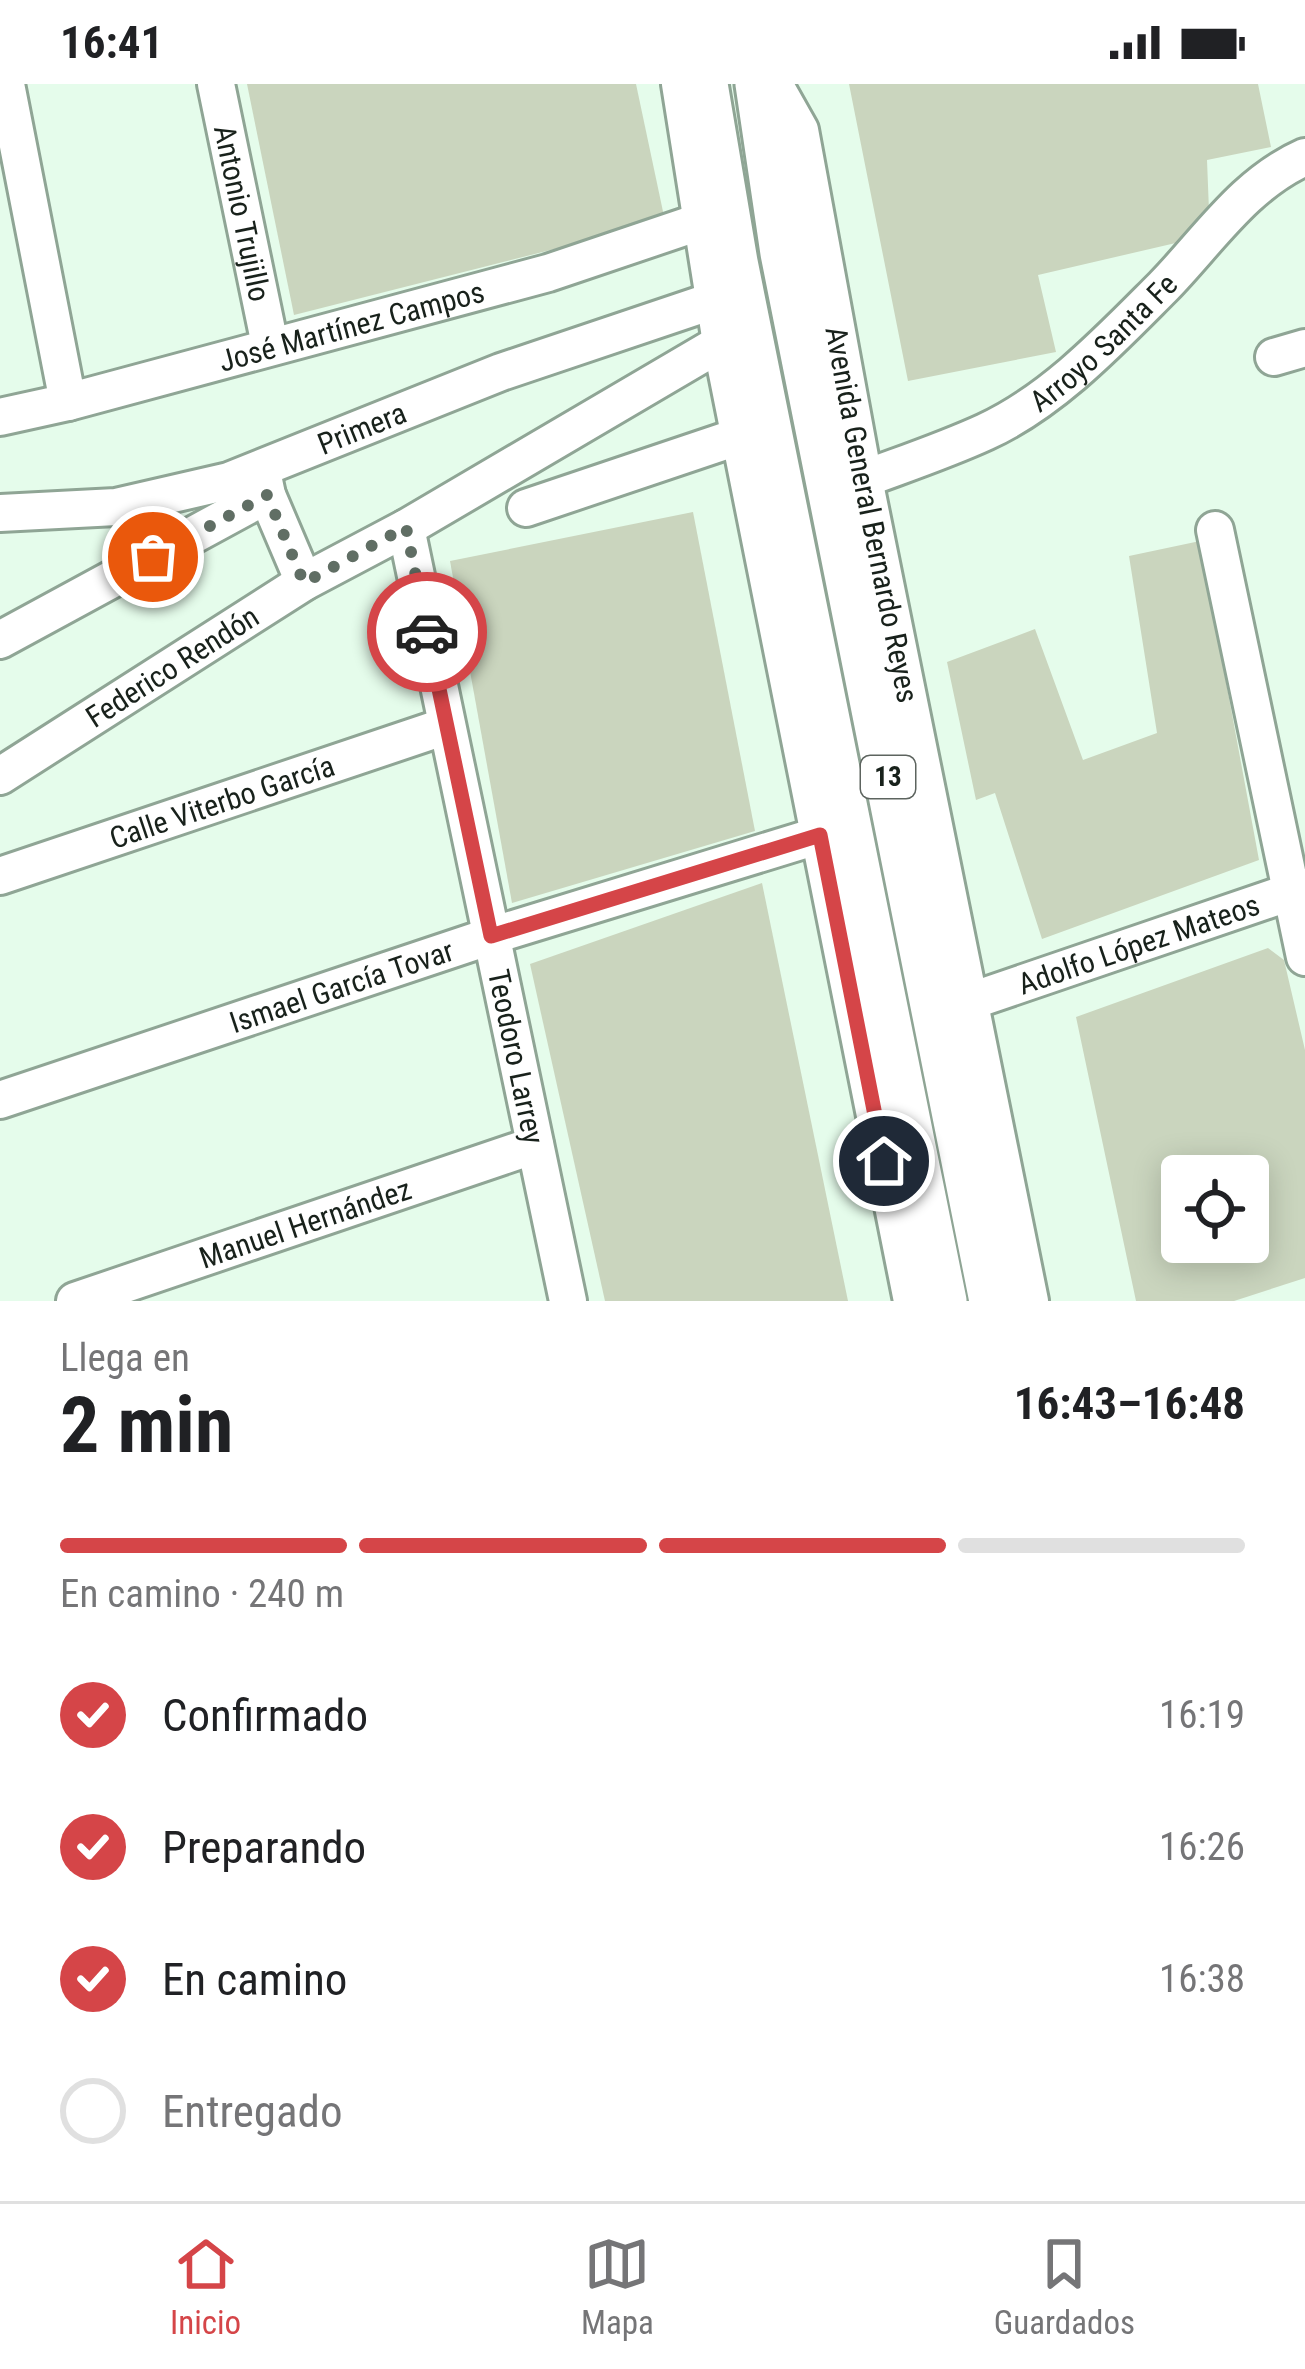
<!DOCTYPE html>
<html lang="es">
<meta charset="utf-8">
<style>
body{margin:0;font-family:"Roboto Condensed",sans-serif;background:#f2f2f2;color:#202124;height:100vh;display:flex;flex-direction:column;font-size:45px;white-space:nowrap}
*{box-sizing:border-box;margin:0}
p{font-size:39px;color:#757577}
.icon{flex:none;width:66px;height:66px;fill:none;stroke:currentColor;stroke-width:2;stroke-linecap:round;stroke-linejoin:round}
.map{position:relative;height:1217px;overflow:hidden}
.side{display:flex;flex-direction:column;background:#fff;flex:1}
.side>*{flex:none}
.buttons{position:absolute;left:1161px;top:1071px;display:grid;gap:24px}
.buttons a{display:grid;place-items:center;width:108px;height:108px;border-radius:12px;background:#fff;box-shadow:0 6px 30px #0003;font-size:60px}
.pin{position:absolute;display:grid;place-items:center;width:102px;height:102px;color:#fff;margin:-51px;border:6px solid #fff;border-radius:50%;box-shadow:0 3px 12px #0007}
.courier{position:absolute;display:grid;place-items:center;width:120px;height:120px;margin:-60px;border:9px solid #d54548;border-radius:50%;background:#fff;color:#222;box-shadow:0 3px 15px #0007}
.summary em{font-style:normal;font-weight:700}
.summary div{display:flex;flex-direction:column-reverse}
.summary{display:flex;align-items:center;justify-content:space-between;height:204px;padding:0 60px}
h1{font-size:78px;font-weight:700;line-height:90px}
.bar{display:grid;grid-template-columns:repeat(4,1fr);gap:18px 12px;align-content:center;height:144px;padding:0 60px}
.bar i{height:15px;border-radius:9px;background:#e0e0e0}
.bar .selected{background:#d54548}
.bar p{grid-column:span 4}
ol{padding:0 60px;list-style:none}
li{display:flex;align-items:center;gap:36px;height:132px}
li p{margin-inline-start:auto}
li .icon{padding:12px;border-radius:50%;background:#d54548;color:#fff;stroke-width:4}
li:last-child{color:#757577}
li i{width:66px;height:66px;border:6px solid #e0e0e0;border-radius:50%}
.status{display:flex;justify-content:space-between;align-items:center;height:84px;padding:0 60px;background:#fff;direction:ltr}
.status svg{height:33px;fill:currentColor}
.menu{display:flex;justify-content:space-around;align-items:center;height:168px;border-top:3px solid #e0e0e0;background:#fff;font-size:33px;color:#757577}
.menu a{display:grid;justify-items:center;gap:6px}
.menu .selected{color:#d54548}
.map>svg:first-child{display:block}
.building{fill:#cad5be;fill-rule:evenodd}
.lines{fill:none;stroke-linecap:round;stroke-linejoin:round}
.minor-casing{stroke:#8fa595;stroke-width:42}
.major-casing{stroke:#8fa595;stroke-width:51}
.minor{stroke:#fff;stroke-width:36}
.major{stroke:#fff;stroke-width:45}
.done{stroke:#606e64;stroke-width:12;stroke-dasharray:0 21.6}
.route{stroke:#d54548;stroke-width:15}
.labels{text-anchor:middle;dominant-baseline:central;stroke-width:10;stroke-linejoin:round;paint-order:stroke}
.shield{fill:#fff;stroke:#5d645f;stroke-width:3}
.shield-label{font-size:27px;font-weight:bold;fill:#18211b}
.street-label{font-size:30px;fill:#18211b;stroke:#fff}
</style>
<div class="status"><b>16:41</b><svg viewBox="0 0 49 12"><path d="M0 12V9h3v3zM5 12V6h3v6zM10 12V3h3v9zM15 12V0h3v12zM26 1h20v11H26zM47 4h2v5h-2z"/></svg></div>
<div class="map">
<svg width="1305" height="1217" viewBox="0 0 1305 1217">
<rect width="100%" height="100%" fill="#e5fceb"/>
<!-- building -->
<g class="building">
<path d="M247,0H636L665,137L294,231Z"/>
<path d="M849,0H1258L1271,63L1207,76L1209,127L1180,158L1038,191L1056,268L908,297Z"/>
<path d="M693,428L755,747L512,819L450,477Z"/>
<path d="M1200,457L1259,776L1042,855L995,709L976,716L947,578L1035,545L1083,676L1157,649L1129,472Z"/>
<path d="M762,799L848,1217H605L530,880Z"/>
<path d="M1268,864L1284,876L1305,966V1194L1234,1217H1136L1076,933ZM1182,1092H1248V1158H1182Z"/>
</g>
<g class="lines">
<!-- minor casing -->
<g class="minor-casing">
<g id="minor">
<path d="M6,0L68,318"/>
<path id="s1" d="M216,0L270,261"/>
<path d="M680,0L721,259L912,1217"/>
<path id="s2" d="M774,0L800,46L864,395L1030,1217"/>
<path d="M1274,273L1305,264"/>
<path id="s3" d="M0,333L68,318L548,189L702,137"/>
<path d="M262,387L267,411L304,498"/>
<path id="s4" d="M864,395C904,380 946,366 985,348C1053,317 1111,255 1163,203C1208,157 1244,100 1305,73"/>
<path d="M526,424L740,352"/>
<path id="s5" d="M0,429L116,423L229,397L501,288L715,216"/>
<path id="s6" d="M406,444L568,1217"/>
<path d="M1215,446L1305,873"/>
<path d="M0,556L267,411"/>
<path id="s7" d="M0,692L304,498L406,444L721,259"/>
<path id="s8" d="M0,792L446,642"/>
<path id="s9" d="M971,917L1305,803"/>
<path id="s10" d="M0,1016L491,852L820,751"/>
<path id="s11" d="M75,1217L535,1061"/>
</g>
</g>
<!-- major casing -->
<g class="major-casing">
<g id="major">
<path d="M705,0L735,178L944,1217"/>
<path d="M758,0L783,169L992,1217"/>
</g>
</g>
<!-- minor -->
<use href="#minor" class="minor"/>
<!-- major -->
<use href="#major" class="major"/>
</g>
<g class="lines">
<!-- done -->
<path class="done" d="M153,473L267,411L304,499L406,443L427,548"/>
<!-- route -->
<path class="route" d="M427,548L491,852L820,751L884,1077"/>
</g>
<g class="labels">
<!-- shield labels -->
<rect class="shield" x="861" y="672" width="54" height="42" rx="9"/>
<g class="shield-label">
<text x="888" y="693">13</text>
</g>
<!-- street labels -->
<g class="street-label">
<text stroke="none"><textPath href="#s1" startOffset="132">Antonio Trujillo</textPath></text>
<text stroke="none"><textPath href="#s3" startOffset="363">José Martínez Campos</textPath></text>
<text stroke="none"><textPath href="#s4" startOffset="279">Arroyo Santa Fe</textPath></text>
<text stroke="none"><textPath href="#s5" startOffset="375">Primera</textPath></text>
<text stroke="none"><textPath href="#s2" startOffset="444">Avenida General Bernardo Reyes</textPath></text>
<text stroke="none"><textPath href="#s7" startOffset="204">Federico Rendón</textPath></text>
<text stroke="none"><textPath href="#s8" startOffset="234">Calle Viterbo García</textPath></text>
<text stroke="none"><textPath href="#s9" startOffset="177">Adolfo López Mateos</textPath></text>
<text stroke="none"><textPath href="#s10" startOffset="360">Ismael García Tovar</textPath></text>
<text stroke="none"><textPath href="#s6" startOffset="540">Teodoro Larrey</textPath></text>
<text stroke="none"><textPath href="#s11" startOffset="243">Manuel Hernández</textPath></text>
</g>
</g>
</svg>
<div class="buttons">
<a><svg class="icon" aria-label="locate" viewBox="0 0 24 24"><circle cx="12" cy="12" r="6"/><path d="M12 2v4M12 18v4M2 12h4M18 12h4"/></svg></a>
</div>
<div class="pin" style="left:153px;top:473px;background:#ea580c"><svg class="icon" aria-label="bag" viewBox="0 0 24 24"><path d="M5 8h14l-1 12H6zM9 8a3 3 0 0 1 6 0"/></svg></div>
<div class="pin" style="left:884px;top:1077px;background:#1f2937"><svg class="icon" aria-label="home" viewBox="0 0 24 24"><path d="M3 11l9-7 9 7M6 9v11h12V9"/></svg></div>
<div class="courier" style="left:427px;top:548px"><svg class="icon" aria-label="car" viewBox="0 0 24 24"><path d="M5 17H2v-5l4-1 3-4h7l3 4 3 1v5h-3M9 17h6M6 11h13"/><circle cx="7" cy="17" r="2"/><circle cx="17" cy="17" r="2"/></svg></div>
</div>
<section class="side">
<div class="summary"><div><h1>2 min</h1><p>Llega en</p></div><em>16:43–16:48</em></div>
<div class="bar"><i class="selected"></i><i class="selected"></i><i class="selected"></i><i></i><p>En camino · 240 m</p></div>
<ol>
<li><svg class="icon" aria-label="check" viewBox="0 0 24 24"><path d="M5 12l5 5 9-10"/></svg>Confirmado<p>16:19</p></li>
<li><svg class="icon" aria-label="check" viewBox="0 0 24 24"><path d="M5 12l5 5 9-10"/></svg>Preparando<p>16:26</p></li>
<li><svg class="icon" aria-label="check" viewBox="0 0 24 24"><path d="M5 12l5 5 9-10"/></svg>En camino<p>16:38</p></li>
<li><i></i>Entregado</li>
</ol>
</section>
<nav class="menu">
<a class="selected"><svg class="icon" aria-label="home" viewBox="0 0 24 24"><path d="M3 11l9-7 9 7M6 9v11h12V9"/></svg>Inicio</a>
<a><svg class="icon" aria-label="map" viewBox="0 0 24 24"><path d="M3 6l6-2 6 2 6-2v14l-6 2-6-2-6 2zM9 4v14M15 6v14"/></svg>Mapa</a>
<a><svg class="icon" aria-label="saved" viewBox="0 0 24 24"><path d="M7 4h10v16l-5-4-5 4z"/></svg>Guardados</a>
</nav>
